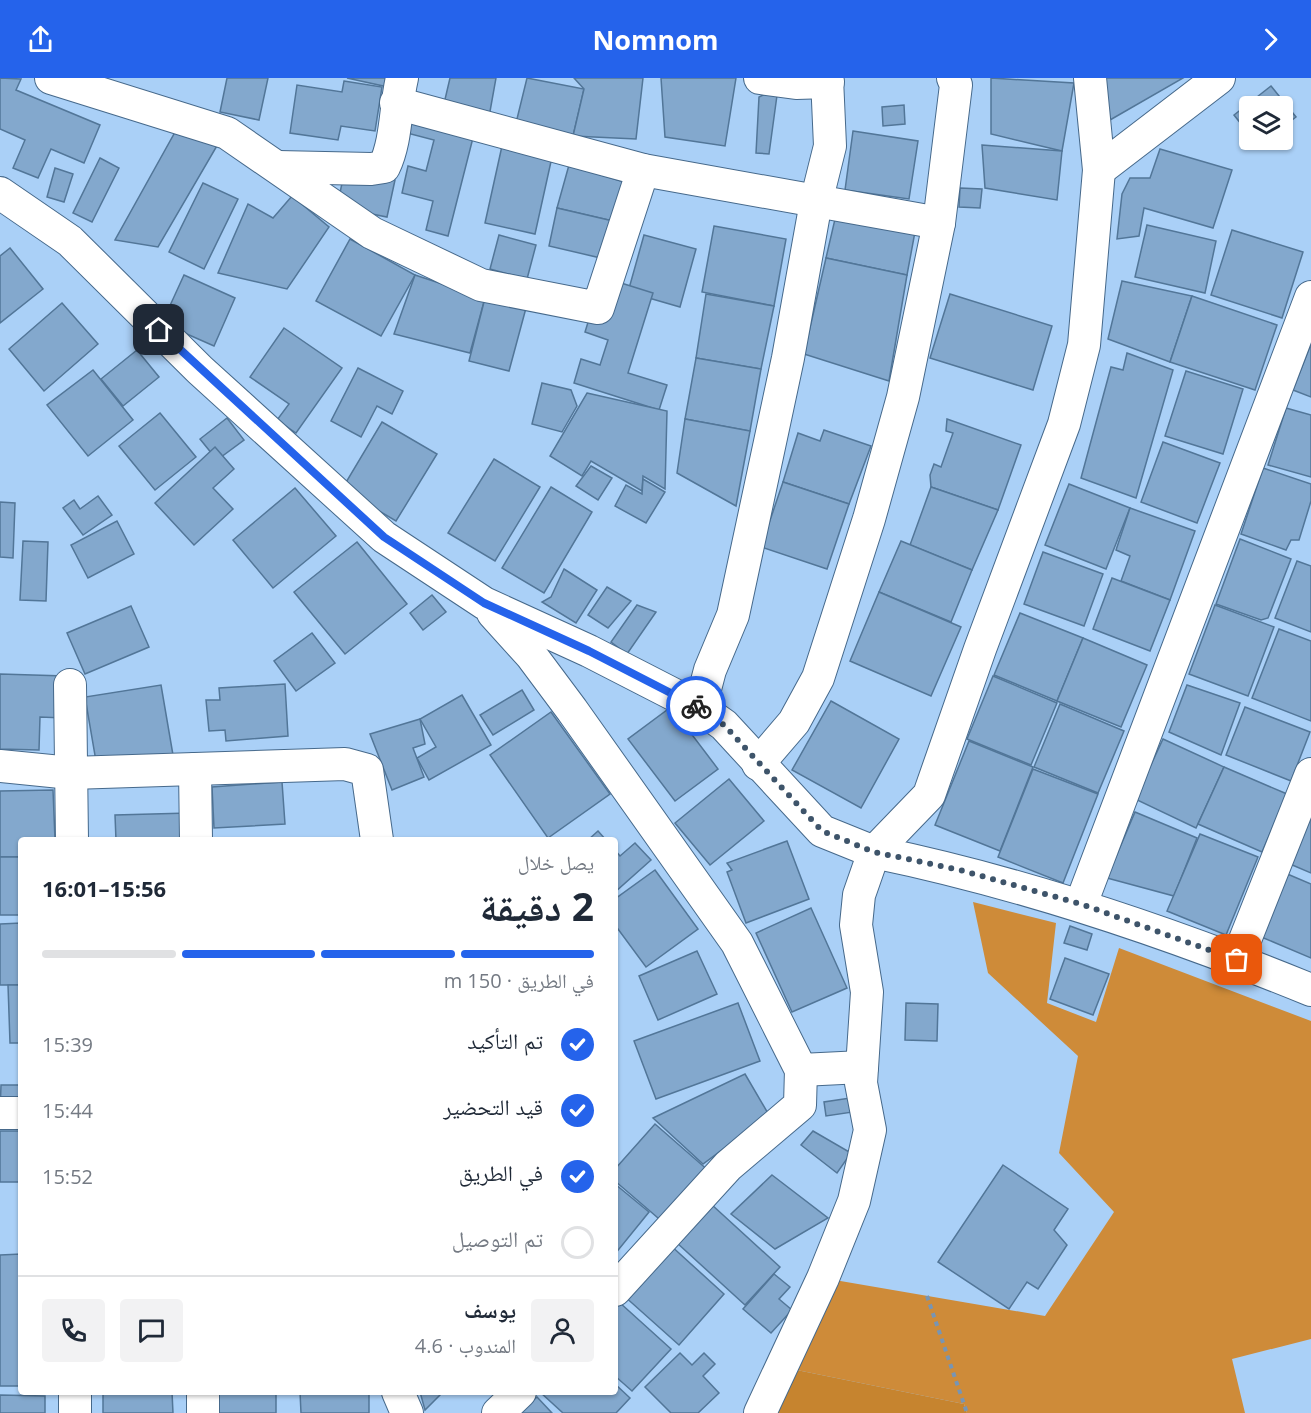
<!DOCTYPE html>
<html lang="ar">
<meta charset="utf-8">
<style>
body{margin:0;font-family:"Open Sans","Noto Naskh Arabic",sans-serif;background:#f2f2f3;color:#1f2937;direction:rtl;height:100vh;display:flex;flex-direction:column;font-size:22px;white-space:nowrap}
*{box-sizing:border-box;margin:0}
p{font-size:20px;color:#747a83}
.icon{flex:none;width:33px;height:33px;fill:none;stroke:currentColor;stroke-width:2;stroke-linecap:round;stroke-linejoin:round}
.map{position:relative;flex:1;overflow:hidden;direction:ltr}
.panel{position:absolute;left:18px;top:759px;width:600px;height:558px;display:flex;flex-direction:column;background:#fff;border-radius:6px;box-shadow:0 2px 4px #0004;direction:rtl}
.panel>*{flex:none}
.buttons{position:absolute;left:1239px;top:18px;display:grid;gap:12px}
.buttons a{display:grid;place-items:center;width:54px;height:54px;border-radius:6px;background:#fff;box-shadow:0 2px 4px #0004;font-size:30px}
.pin{position:absolute;display:grid;place-items:center;width:51px;height:51px;color:#fff;margin:-26px;border-radius:12px;box-shadow:0 3px 9px #0006}
.courier{position:absolute;display:grid;place-items:center;width:60px;height:60px;margin:-30px;border:4px solid #2563eb;border-radius:50%;background:#fff;color:#222;box-shadow:0 2px 8px #0007}
.overview em{font-style:normal;font-weight:700}
.overview div{display:flex;flex-direction:column-reverse}
.overview{display:flex;align-items:center;justify-content:space-between;height:102px;padding:0 24px}
h1{font-size:39px;font-weight:700;line-height:45px}
.bar{display:grid;grid-template-columns:repeat(4,1fr);gap:9px 6px;align-content:center;height:72px;padding:0 24px}
.bar i{height:8px;border-radius:4px;background:#e0e1e3}
.bar .on{background:#2563eb}
.bar p{grid-column:span 4}
.line{display:flex;align-items:center;gap:15px;padding:0 24px;border-top:2px solid #e0e1e3}
.line div{flex:1}
.round{display:grid;place-items:center;flex:none;width:63px;height:63px;border-radius:6px;background:#f2f2f3}
ol{padding:0 24px;list-style:none}
li{display:flex;align-items:center;gap:18px;height:66px}
li p{margin-inline-start:auto}
li .icon{padding:6px;border-radius:50%;background:#2563eb;color:#fff;stroke-width:4}
li:last-child{color:#747a83}
li i{width:33px;height:33px;border:3px solid #e0e1e3;border-radius:50%}
header{display:flex;justify-content:space-between;align-items:center;height:78px;padding:0 24px;background:#2563eb;color:#fff;font-size:27px;font-weight:700}
.map>svg:first-child{display:block}
.green{fill:#ce8b39}
.forest{fill:#c6842f}
.building{fill:#83a8cd;stroke:#527698;stroke-width:1.5}
.lines{fill:none;stroke-linecap:round;stroke-linejoin:round}
.minor-casing{stroke:#46698b;stroke-width:34}
.path{stroke:#7795b4;stroke-width:4;stroke-dasharray:4.5 4.5;stroke-linecap:butt}
.minor{stroke:#fff;stroke-width:32}
.done{stroke:#3e546a;stroke-width:6;stroke-dasharray:0 10.8}
.route{stroke:#2563eb;stroke-width:8}
</style>
<header><svg class="icon" aria-label="forward" viewBox="0 0 24 24"><path d="M9 5l7 7-7 7"/></svg>Nomnom<svg class="icon" aria-label="share" viewBox="0 0 24 24"><path d="M12 15V3M7 8l5-5 5 5M5 13v7h14v-7"/></svg></header>
<div class="map">
<svg width="1311" height="1335" viewBox="0 0 1311 1335">
<rect width="100%" height="100%" fill="#aad0f7"/>
<!-- green -->
<path class="green" d="M973,824L1056,845L1047,925L1096,944L1119,870L1311,943V1261L1232,1281L1245,1335H967L964,1326L782,1289L823,1200L1045,1238L1114,1134L1059,1075L1078,978L988,895Z"/>
<!-- forest -->
<path class="forest" d="M782,1289L964,1326L967,1335H760Z"/>
<!-- building -->
<g class="building">
<path d="M0,0L21,1L16,12L100,47L84,85L51,71L38,100L13,90L25,62L0,51Z"/>
<path d="M227,0H268L259,42L220,34Z"/>
<path d="M347,0H390L388,9Z"/>
<path d="M450,0H496L489,39L443,30Z"/>
<path d="M527,0L584,11L573,58L516,45Z"/>
<path d="M574,0H643L636,61L573,58L584,11Z"/>
<path d="M661,0H736L725,68L665,59Z"/>
<path d="M991,0L1074,5L1062,73L991,56Z"/>
<path d="M1101,0H1183L1110,42Z"/>
<path d="M344,3L382,9L375,53L341,48L338,62L290,55L297,7L342,14Z"/>
<path d="M1271,8L1296,39L1282,50V28H1250V57L1234,37Z"/>
<path d="M778,10L769,76L756,75L759,19Z"/>
<path d="M904,27L905,46L883,48L882,29Z"/>
<path d="M412,32L476,48L448,158L426,152L433,123L402,115L408,88L426,93L434,62L407,55Z"/>
<path d="M179,47L218,66L158,169L115,162Z"/>
<path d="M853,53L918,63L909,121L845,112Z"/>
<path d="M982,67L1062,73L1057,122L985,110Z"/>
<path d="M502,68L552,79L535,156L485,145Z"/>
<path d="M1160,71L1232,92L1213,150L1144,130L1139,158L1117,161L1122,116L1130,100H1150Z"/>
<path d="M100,80L119,90L92,144L73,135Z"/>
<path d="M569,87L637,108L613,143L557,130Z"/>
<path d="M55,90L73,96L64,124L47,119Z"/>
<path d="M345,91L395,102L387,139L337,129Z"/>
<path d="M203,105L238,121L204,191L169,174Z"/>
<path d="M960,110L982,111L980,130L959,129Z"/>
<path d="M292,118L329,149L287,211L218,195L248,126L273,140Z"/>
<path d="M838,128L917,143L907,197L826,180Z"/>
<path d="M557,130L613,143L605,181L549,168Z"/>
<path d="M1147,147L1216,163L1205,215L1135,199Z"/>
<path d="M714,148L786,161L774,228L702,214Z"/>
<path d="M1232,152L1303,174L1282,240L1211,217Z"/>
<path d="M499,157L536,167L527,201L490,191Z"/>
<path d="M644,157L696,171L680,229L628,214Z"/>
<path d="M350,161L415,197L381,258L316,223Z"/>
<path d="M10,170L43,211L0,245V178Z"/>
<path d="M826,180L907,197L889,303L804,276Z"/>
<path d="M184,197L235,220L214,268L162,245Z"/>
<path d="M415,197L485,220L470,275L394,256Z"/>
<path d="M602,199L653,215L628,295L667,307L659,332L574,305L581,281L600,287L608,262L585,254Z"/>
<path d="M1122,203L1192,218L1170,284L1108,261Z"/>
<path d="M706,216L774,228L761,291L696,280Z"/>
<path d="M950,216L1052,248L1033,312L930,280Z"/>
<path d="M1192,218L1277,247L1255,312L1170,284Z"/>
<path d="M485,220L526,230L509,293L469,283Z"/>
<path d="M62,225L98,266L44,313L9,271Z"/>
<path d="M284,250L342,290L296,355L277,342L289,326L250,299Z"/>
<path d="M1311,266V319L1293,312Z"/>
<path d="M137,272L159,299L123,328L101,301Z"/>
<path d="M1127,275L1173,292L1136,420L1081,400L1111,289L1123,292Z"/>
<path d="M696,280L761,291L750,353L685,341Z"/>
<path d="M358,290L403,313L392,336L377,328L361,359L331,343Z"/>
<path d="M93,292L133,342L88,378L47,327Z"/>
<path d="M1186,293L1243,311L1223,376L1165,358Z"/>
<path d="M542,305L571,312L577,328L562,354L532,346Z"/>
<path d="M587,315L667,333L665,411L643,398L642,413L591,383L582,398L550,378Z"/>
<path d="M1286,330L1311,337V399L1268,387Z"/>
<path d="M160,335L196,379L155,412L119,368Z"/>
<path d="M227,340L244,362L217,382L200,361Z"/>
<path d="M685,341L750,353L736,428L677,395Z"/>
<path d="M947,341L1021,367L998,432L931,409L930,397L934,386L941,389L953,355L946,353Z"/>
<path d="M382,344L437,376L396,443L342,411Z"/>
<path d="M824,352L871,368L849,426L783,404L798,355L820,363Z"/>
<path d="M1163,364L1220,385L1197,445L1141,424Z"/>
<path d="M215,369L234,391L213,410L233,431L194,467L155,425Z"/>
<path d="M494,381L540,409L495,483L448,455Z"/>
<path d="M591,388L612,400L598,422L576,408Z"/>
<path d="M1263,390L1311,406V423L1299,462H1291L1286,472L1241,456Z"/>
<path d="M643,401L665,414L646,445L615,428L626,407L642,416Z"/>
<path d="M783,404L849,426L827,491L761,469Z"/>
<path d="M1069,406L1130,430L1106,491L1045,467Z"/>
<path d="M551,409L592,434L544,515L502,490Z"/>
<path d="M931,409L998,432L972,492L910,467Z"/>
<path d="M295,410L336,458L273,510L233,462Z"/>
<path d="M98,418L112,437L83,457L63,430L74,422L80,431Z"/>
<path d="M0,424L15,425L13,480L0,479Z"/>
<path d="M1130,430L1195,453L1170,522L1121,503L1130,478L1116,472Z"/>
<path d="M117,443L134,476L88,500L71,467Z"/>
<path d="M1240,461L1291,481L1268,540L1261,542L1216,526Z"/>
<path d="M23,463L48,464L46,523L20,522Z"/>
<path d="M901,463L972,492L951,544L879,514Z"/>
<path d="M357,464L407,526L345,576L294,514Z"/>
<path d="M1043,474L1103,496L1084,548L1024,526Z"/>
<path d="M1297,483L1311,488V554L1275,540Z"/>
<path d="M564,491L597,512L576,545L542,524L551,519Z"/>
<path d="M1112,500L1170,522L1150,573L1093,551Z"/>
<path d="M607,509L631,523L608,550L588,537Z"/>
<path d="M879,514L961,549L931,618L850,583Z"/>
<path d="M432,517L446,534L423,552L410,535Z"/>
<path d="M637,527L656,534L627,576L611,564Z"/>
<path d="M1215,527L1274,549L1248,618L1189,596Z"/>
<path d="M131,528L149,569L85,596L67,555Z"/>
<path d="M1020,535L1083,560L1057,623L994,597Z"/>
<path d="M1279,551L1311,563V643L1252,620Z"/>
<path d="M312,555L335,585L296,613L274,583Z"/>
<path d="M1083,560L1147,587L1121,649L1057,623Z"/>
<path d="M0,596L65,598L64,640L40,639L39,672L0,671Z"/>
<path d="M993,598L1057,625L1031,687L967,661Z"/>
<path d="M285,606L288,658L226,663L225,652L209,653L206,622H220L219,610Z"/>
<path d="M161,607L173,677L97,689L85,619Z"/>
<path d="M1187,607L1240,625L1221,677L1169,654Z"/>
<path d="M522,612L534,632L493,657L480,637Z"/>
<path d="M462,617L491,667L429,702L417,680L436,669L420,641Z"/>
<path d="M831,623L899,661L861,730L792,692Z"/>
<path d="M1060,626L1124,653L1098,715L1034,689Z"/>
<path d="M671,629L718,691L675,723L628,661Z"/>
<path d="M1245,629L1310,654L1291,703L1226,677Z"/>
<path d="M551,634L610,716L548,760L490,677Z"/>
<path d="M420,641L425,666L413,670L424,699L392,712L370,656Z"/>
<path d="M1163,661L1224,689L1196,750L1135,721Z"/>
<path d="M969,663L1033,689L1000,773L935,747Z"/>
<path d="M1224,689L1287,716L1262,774L1198,746Z"/>
<path d="M1033,691L1098,716L1063,805L998,779Z"/>
<path d="M729,701L764,743L710,787L675,745Z"/>
<path d="M282,704L285,746L214,750L212,709Z"/>
<path d="M53,712L55,762H21V779H0V713Z"/>
<path d="M1135,734L1197,760L1174,818L1107,800Z"/>
<path d="M189,735V762H116L115,737Z"/>
<path d="M1311,736V795L1290,786Z"/>
<path d="M598,753L606,762H588Z"/>
<path d="M1200,756L1258,779L1226,857L1167,833Z"/>
<path d="M787,763L809,821L746,845L727,794L732,792L727,785Z"/>
<path d="M635,765L651,782L615,814V772L620,778Z"/>
<rect x="0" y="779" width="21" height="58"/>
<path d="M655,792L698,851L646,889L615,847V821Z"/>
<path d="M1285,795L1311,806V880L1259,858Z"/>
<path d="M811,830L847,910L792,934L756,855Z"/>
<path d="M21,845V907H0V846Z"/>
<path d="M1070,848L1092,856L1087,872L1064,865Z"/>
<path d="M697,873L717,916L658,942L639,898Z"/>
<path d="M1065,880L1109,896L1093,937L1050,921Z"/>
<path d="M8,907H21V965H10Z"/>
<path d="M738,925L760,983L656,1021L634,963Z"/>
<path d="M906,925L938,926L937,963L905,962Z"/>
<path d="M745,996L769,1037L703,1086L653,1040Z"/>
<path d="M1,1007H21V1036L0,1035Z"/>
<path d="M850,1020L853,1034L826,1038L824,1024Z"/>
<path d="M655,1046L710,1094L665,1146L615,1103V1091Z"/>
<rect x="0" y="1053" width="21" height="51"/>
<path d="M813,1053L851,1075L837,1095L801,1067Z"/>
<path d="M1003,1087L1068,1131L1054,1152L1067,1167L1038,1211L1027,1204L1009,1231L938,1184Z"/>
<path d="M772,1097L828,1140L775,1171L731,1136Z"/>
<path d="M615,1106L649,1134L615,1176Z"/>
<path d="M711,1126L780,1189L745,1227L676,1164Z"/>
<path d="M669,1166L724,1216L679,1267L623,1217Z"/>
<path d="M21,1176V1308H0V1177Z"/>
<path d="M774,1196L790,1209L779,1221L792,1232L771,1255L743,1231Z"/>
<path d="M619,1224L671,1271L632,1313L615,1298V1228Z"/>
<path d="M680,1275L692,1287L704,1275L715,1286L703,1298L719,1315L698,1335H671L645,1309Z"/>
<path d="M615,1306L630,1320L616,1335H563L540,1314H615Z"/>
<path d="M103,1314H172L173,1335H103Z"/>
<path d="M212,1314H276V1335H213Z"/>
<path d="M300,1314H369V1335H301Z"/>
<path d="M420,1314H443L425,1332Z"/>
<path d="M0,1317L45,1318V1335H0Z"/>
<path d="M537,1319L552,1335H519Z"/>
</g>
<g class="lines">
<!-- minor casing -->
<g class="minor-casing">
<g id="minor">
<path d="M51,0L227,55L372,155L481,207L598,230L643,92"/>
<path d="M760,0L796,5L828,4"/>
<path d="M396,25L643,92L939,145"/>
<path d="M278,89L371,91L384,89C397,62 395,29 402,0"/>
<path d="M1099,92L1219,0"/>
<path d="M0,115L70,163L200,292L384,459L484,525L589,573L700,630L724,647L822,753L874,774L929,717L980,571L1064,346L1084,267L1099,92L1090,0"/>
<path d="M493,535L531,577L572,632L737,865L801,992L800,1027L728,1088L615,1212"/>
<path d="M70,607L72,762"/>
<path d="M700,630L710,592L733,537L788,280L816,124L830,68L827,0"/>
<path d="M758,686L794,644L818,600L869,441L903,319L939,145L956,7L953,0"/>
<path d="M0,688L71,695L345,686L367,692L377,762"/>
<path d="M195,691L196,762"/>
<path d="M1081,826L1311,219"/>
<path d="M1237,882L1311,696"/>
<path d="M801,992L862,989"/>
<path d="M0,1035H21"/>
<path d="M203,1314V1335"/>
<path d="M398,1314L407,1335"/>
<path d="M75,1335V1314"/>
<path d="M498,1335L520,1314"/>
<path d="M760,1335L823,1200L854,1123L870,1052L861,1005L867,914L856,847L859,817L874,774C1024,805 1169,854 1311,912"/>
</g>
</g>
<!-- path -->
<path class="path" d="M927,1218L967,1335"/>
<!-- minor -->
<use href="#minor" class="minor"/>
</g>
<g class="lines">
<!-- done -->
<path class="done" d="M696,628L724,647L822,753L874,774L960,792L1081,826L1237,882"/>
<!-- route -->
<path class="route" d="M159,252L384,459L484,525L589,573L696,628"/>
</g>
</svg>
<div class="buttons">
<a><svg class="icon" aria-label="layers" viewBox="0 0 24 24"><path d="M12 4l9 5-9 5-9-5zM3 14l9 5 9-5"/></svg></a>
</div>
<div class="pin" style="left:1237px;top:882px;background:#ea580c"><svg class="icon" aria-label="bag" viewBox="0 0 24 24"><path d="M5 8h14l-1 12H6zM9 8a3 3 0 0 1 6 0"/></svg></div>
<div class="pin" style="left:159px;top:252px;background:#1f2937"><svg class="icon" aria-label="home" viewBox="0 0 24 24"><path d="M3 11l9-7 9 7M6 9v11h12V9"/></svg></div>
<div class="courier" style="left:696px;top:628px"><svg class="icon" aria-label="bike" viewBox="0 0 24 24"><circle cx="6" cy="16" r="4"/><circle cx="18" cy="16" r="4"/><path d="M6 16l4-8h5l3 8M10 8l3 8H6M13 5h3"/></svg></div>
<section class="panel">
<div class="overview"><div><h1>2 دقيقة</h1><p>يصل خلال</p></div><em>15:56–16:01</em></div>
<div class="bar"><i class="on"></i><i class="on"></i><i class="on"></i><i></i><p>في الطريق · 150 m</p></div>
<ol>
<li><svg class="icon" aria-label="check" viewBox="0 0 24 24"><path d="M5 12l5 5 9-10"/></svg>تم التأكيد<p>15:39</p></li>
<li><svg class="icon" aria-label="check" viewBox="0 0 24 24"><path d="M5 12l5 5 9-10"/></svg>قيد التحضير<p>15:44</p></li>
<li><svg class="icon" aria-label="check" viewBox="0 0 24 24"><path d="M5 12l5 5 9-10"/></svg>في الطريق<p>15:52</p></li>
<li><i></i>تم التوصيل</li>
</ol>
<div class="line" style="height:108px"><a class="round"><svg class="icon" aria-label="person" viewBox="0 0 24 24"><circle cx="12" cy="8" r="4"/><path d="M4 21q1-7 8-7t8 7"/></svg></a><div><b>يوسف</b><p>المندوب · 4.6</p></div><a class="round"><svg class="icon" aria-label="chat" viewBox="0 0 24 24"><path d="M4 5h16v11H9l-5 4z"/></svg></a><a class="round"><svg class="icon" aria-label="phone" viewBox="0 0 24 24"><path d="M5 4h4l2 5-3 2q2 4 5 5l2-3 5 2v4C11 20 4 13 5 4z"/></svg></a></div>
</section>
</div>
